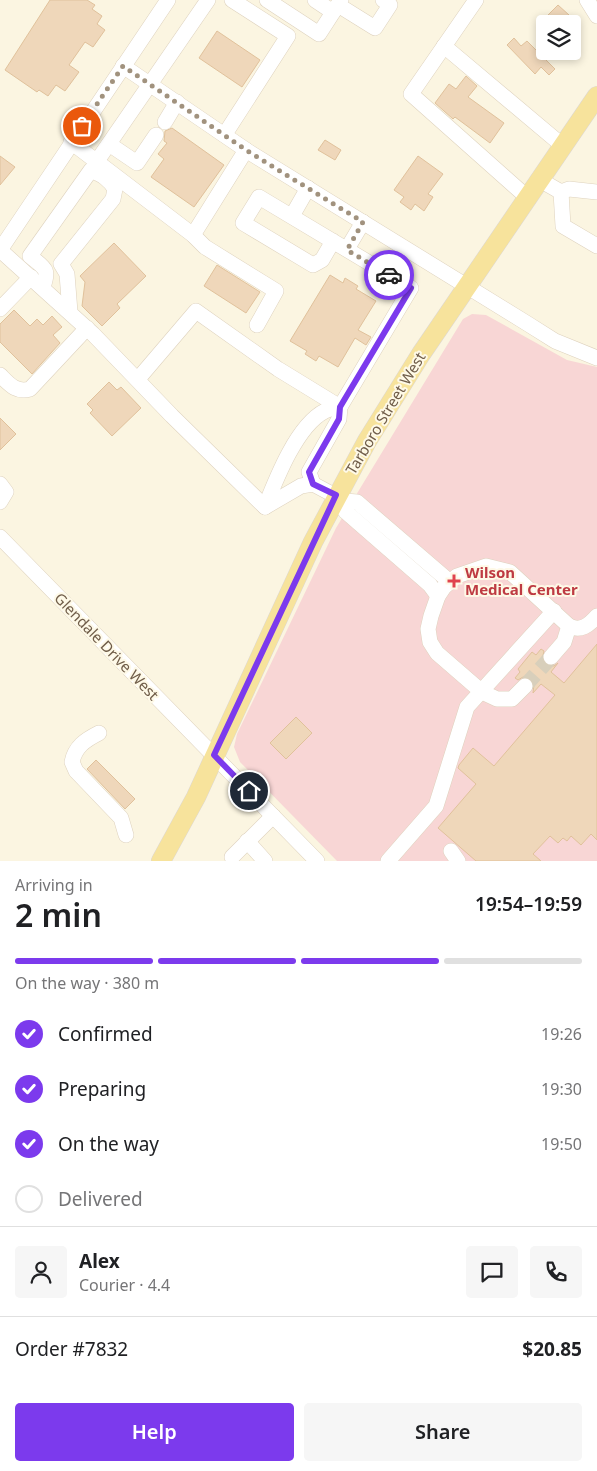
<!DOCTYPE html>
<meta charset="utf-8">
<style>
body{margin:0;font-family:"Noto Sans",sans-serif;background:#f6f6f6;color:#202124;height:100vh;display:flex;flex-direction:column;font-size:19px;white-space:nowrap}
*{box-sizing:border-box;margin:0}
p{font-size:16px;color:#757577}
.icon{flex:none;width:28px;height:28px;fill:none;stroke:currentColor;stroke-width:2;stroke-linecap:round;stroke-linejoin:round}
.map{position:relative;height:861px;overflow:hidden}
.side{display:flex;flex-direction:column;background:#fff;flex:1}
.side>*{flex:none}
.tools{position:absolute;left:536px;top:15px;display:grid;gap:10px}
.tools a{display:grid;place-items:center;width:45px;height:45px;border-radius:5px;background:#fff;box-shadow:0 2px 8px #0003;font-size:25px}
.pin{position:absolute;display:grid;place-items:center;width:42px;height:42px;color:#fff;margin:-21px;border:2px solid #fff;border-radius:50%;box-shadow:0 1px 5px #0007}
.courier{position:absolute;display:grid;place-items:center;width:50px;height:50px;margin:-25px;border:4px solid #7c3aed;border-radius:50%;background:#fff;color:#222;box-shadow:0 1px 6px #0007}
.summary em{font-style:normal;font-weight:600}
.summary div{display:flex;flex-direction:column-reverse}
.summary{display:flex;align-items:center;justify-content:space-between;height:85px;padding:0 15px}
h1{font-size:32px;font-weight:600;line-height:38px}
.bar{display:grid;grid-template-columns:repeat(4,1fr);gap:8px 5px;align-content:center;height:60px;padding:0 15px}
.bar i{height:6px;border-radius:4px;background:#e0e0e0}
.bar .selected{background:#7c3aed}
.bar p{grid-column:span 4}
.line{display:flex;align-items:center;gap:12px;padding:0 15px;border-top:1px solid #e0e0e0}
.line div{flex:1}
.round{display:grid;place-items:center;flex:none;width:52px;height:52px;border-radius:5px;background:#f6f6f6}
ol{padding:0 15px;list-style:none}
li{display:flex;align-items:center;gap:15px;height:55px}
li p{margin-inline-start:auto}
li .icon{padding:5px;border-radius:50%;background:#7c3aed;color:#fff;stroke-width:4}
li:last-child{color:#757577}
li i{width:28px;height:28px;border:2px solid #e0e0e0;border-radius:50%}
.primary-button{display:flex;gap:10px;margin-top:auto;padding:10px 15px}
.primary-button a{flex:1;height:58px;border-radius:5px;background:#7c3aed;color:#fff;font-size:20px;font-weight:600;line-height:58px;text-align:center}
.primary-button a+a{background:#f6f6f6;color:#202124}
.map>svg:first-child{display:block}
.medical{fill:#f8d6d5}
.building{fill:#efd7ba;stroke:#e0c19b}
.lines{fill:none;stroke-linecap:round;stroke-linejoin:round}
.minor-tunnel{stroke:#d8cfbb;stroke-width:15;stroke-dasharray:15 8;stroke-linecap:butt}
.minor-casing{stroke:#ded2be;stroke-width:16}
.major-casing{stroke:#ddd8d3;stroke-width:20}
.minor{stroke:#fff;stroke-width:15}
.major{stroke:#f7e39c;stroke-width:19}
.done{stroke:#a1927e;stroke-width:5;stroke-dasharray:0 9}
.route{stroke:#7c3aed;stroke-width:6}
.health-dot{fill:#e0444e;stroke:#fef9e7;stroke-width:2}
.labels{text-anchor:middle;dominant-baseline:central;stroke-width:4;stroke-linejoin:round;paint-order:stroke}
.street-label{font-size:15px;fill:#705d49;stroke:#fef9e7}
.health-label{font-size:15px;font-weight:bold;fill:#be3a42;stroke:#fef9e7;text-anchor:start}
</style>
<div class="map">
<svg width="597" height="861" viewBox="0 0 597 861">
<rect width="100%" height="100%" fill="#fbf5e1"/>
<!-- medical -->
<path class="medical" d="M472,314L486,315L567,360L597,367V861H337L240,762L234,747L237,734L336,528L463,319Z"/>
<!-- building -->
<g class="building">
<path d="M50,0H87L95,5L92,9L102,16L97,24L105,30L93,47L85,42L69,65L79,72L65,91L56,85L48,96L39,90L37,92L5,70Z"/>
<path d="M558,5L569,15L561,24H539Z"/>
<path d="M217,31L260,60L242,87L199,58Z"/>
<path d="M514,38L521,46L527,41L555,69L549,75L541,67L535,74L507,45Z"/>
<path d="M466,76L477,86L468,97L504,123L490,143L455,117L453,119L435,103L449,84L456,89Z"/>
<path d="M172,128L224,165L194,207L151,177L164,159L158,154L167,143L164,141L165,131Z"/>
<path d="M325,140L341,150L335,160L318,150Z"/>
<path d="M0,156L15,167L0,185Z"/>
<path d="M418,156L443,174L428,194L433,197L424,211L415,204L411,210L400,202L404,197L394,190Z"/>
<path d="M114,243L146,276L117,304L120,308L102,326L82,306L85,282L80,276Z"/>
<path d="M217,265L260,292L246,313L204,286Z"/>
<path d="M330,275L343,283L345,278L358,286L356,289L376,301L358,330L371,337L366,345L355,338L338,367L319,356L316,361L305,354L307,351L290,341Z"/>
<path d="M14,310L30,326L37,319L43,325L52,316L62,327L53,335L60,343L32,374L0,342V324Z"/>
<path d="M109,382L117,390L121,387L141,408L112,436L90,413L93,410L87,404Z"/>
<path d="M0,418L16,434L0,450Z"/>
<path d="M597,644V840L591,834L581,845L571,836L567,841L563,838L558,843L550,836L533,854L541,861H476L438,828L476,784L458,768L459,765L473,748L494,766L555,695L541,684L533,693L534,684L531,679L523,677L518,680L515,678L520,672L518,669L532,652L536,655L541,649L544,651L542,660L545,664L554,666L558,663L551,672L564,683Z"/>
<path d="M296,717L312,733L286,759L270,743Z"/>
<path d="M96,760L135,799L125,809L87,769Z"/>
</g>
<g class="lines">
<!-- minor-tunnel -->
<path class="minor-tunnel" d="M525,686L551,657"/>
<!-- minor casing -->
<g class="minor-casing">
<g id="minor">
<path d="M267,0L319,34L341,0"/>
<path d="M315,0L333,12"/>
<path d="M476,0L411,94L528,198"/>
<path d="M587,0L597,16"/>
<path d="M338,5L375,28L390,5L383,0"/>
<path d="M444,46L563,146"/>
<path d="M123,66L249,152L528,324L555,341L597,358"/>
<path d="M165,122L177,102"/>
<path d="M225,134L288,36L232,0"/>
<path d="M71,142L193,235L246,150"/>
<path d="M109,144L137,163L156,135"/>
<path d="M97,161L208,0"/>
<path d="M540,180L561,192L569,189L597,192"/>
<path d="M561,192L563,226L597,246"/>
<path d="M292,216L308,188"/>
<path d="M193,235L205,247L276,291L257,325"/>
<path d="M347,249L363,222"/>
<path d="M0,250L93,334L172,416L265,507L301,486L313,484L345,501L357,502L450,582"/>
<path d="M0,250L168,0"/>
<path d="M43,287C50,268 44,268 30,256L91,170C102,175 109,179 115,189L113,199L61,264L67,274L70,312"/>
<path d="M0,309L31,277"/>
<path d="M0,375C9,384 16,393 30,389L87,328"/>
<path d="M138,379L196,311L278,369L340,407"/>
<path d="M0,484L6,492L0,502"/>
<path d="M313,484L309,472L339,419L340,407L411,288L259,197L243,223L313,265L322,260L333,241"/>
<path d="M345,501V511L430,585L438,596"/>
<path d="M265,507C276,479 297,425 325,411C329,409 335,408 340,407"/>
<path d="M0,537L317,861"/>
<path d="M551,657L564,642L569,626"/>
<path d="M525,686L512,699H497L482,692L437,653L430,642L428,629L431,616L438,596L444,587L457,576L486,566L510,572L569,626C581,632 589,625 597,616"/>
<path d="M99,733C85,740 75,747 72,762L76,771L121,818L126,835"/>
<path d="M247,841L265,861"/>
<path d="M451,851L458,861"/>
<path d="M232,857L273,816"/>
<path d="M388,861L436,806L467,707L554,611"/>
</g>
</g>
<!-- major casing -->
<g class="major-casing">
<path id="major" d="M161,861L196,797L313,542L367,441L421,354L597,96"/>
</g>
<!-- minor -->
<use href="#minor" class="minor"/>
<!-- major -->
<use href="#major" class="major"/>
</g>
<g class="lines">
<!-- done -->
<path class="done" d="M82,126L123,66L249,152L363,222L347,250L389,275"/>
<!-- route -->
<path class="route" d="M249,791L214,755L336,495L313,484L309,472L339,419L340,407L411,288L389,275"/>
</g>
<!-- markers -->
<path class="health-dot" d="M451.5 573.5h5v5h5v5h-5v5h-5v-5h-5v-5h5z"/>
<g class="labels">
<!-- street labels -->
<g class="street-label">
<text transform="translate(385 413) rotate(-59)">Tarboro Street West</text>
<text transform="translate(107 646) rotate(46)">Glendale Drive West</text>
</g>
<!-- health labels -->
<g class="health-label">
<text x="465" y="572">Wilson<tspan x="465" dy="17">Medical Center</tspan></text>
</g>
</g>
</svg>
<div class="tools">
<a><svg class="icon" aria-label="layers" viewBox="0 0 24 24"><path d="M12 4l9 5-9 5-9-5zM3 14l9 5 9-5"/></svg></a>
</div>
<div class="pin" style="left:82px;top:126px;background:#ea580c"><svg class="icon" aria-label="bag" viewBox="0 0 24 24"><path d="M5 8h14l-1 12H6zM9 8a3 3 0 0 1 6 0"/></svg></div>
<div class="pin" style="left:249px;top:791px;background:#1f2937"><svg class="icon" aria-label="home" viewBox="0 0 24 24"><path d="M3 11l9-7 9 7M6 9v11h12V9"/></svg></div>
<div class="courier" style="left:389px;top:275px"><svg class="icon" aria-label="car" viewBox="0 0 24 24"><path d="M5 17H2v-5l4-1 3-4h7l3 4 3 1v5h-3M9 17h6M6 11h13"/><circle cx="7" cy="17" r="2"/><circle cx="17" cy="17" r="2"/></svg></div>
</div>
<section class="side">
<div class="summary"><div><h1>2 min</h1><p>Arriving in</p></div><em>19:54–19:59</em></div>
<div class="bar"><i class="selected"></i><i class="selected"></i><i class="selected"></i><i></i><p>On the way · 380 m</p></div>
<ol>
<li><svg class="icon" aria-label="check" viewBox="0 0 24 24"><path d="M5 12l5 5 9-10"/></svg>Confirmed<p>19:26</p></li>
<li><svg class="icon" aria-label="check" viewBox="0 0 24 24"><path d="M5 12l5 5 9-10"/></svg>Preparing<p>19:30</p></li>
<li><svg class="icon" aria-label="check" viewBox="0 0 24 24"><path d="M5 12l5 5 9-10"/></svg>On the way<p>19:50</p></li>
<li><i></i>Delivered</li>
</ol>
<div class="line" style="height:90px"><a class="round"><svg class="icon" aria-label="person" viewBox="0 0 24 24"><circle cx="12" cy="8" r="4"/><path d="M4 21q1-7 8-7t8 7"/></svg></a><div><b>Alex</b><p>Courier · 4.4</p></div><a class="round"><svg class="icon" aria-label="chat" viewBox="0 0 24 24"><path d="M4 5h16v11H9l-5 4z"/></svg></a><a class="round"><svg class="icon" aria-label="phone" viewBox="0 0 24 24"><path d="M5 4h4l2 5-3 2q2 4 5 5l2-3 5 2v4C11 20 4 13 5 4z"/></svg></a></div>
<div class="line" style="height:65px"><div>Order #7832</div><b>$20.85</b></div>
<div class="primary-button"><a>Help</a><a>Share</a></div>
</section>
